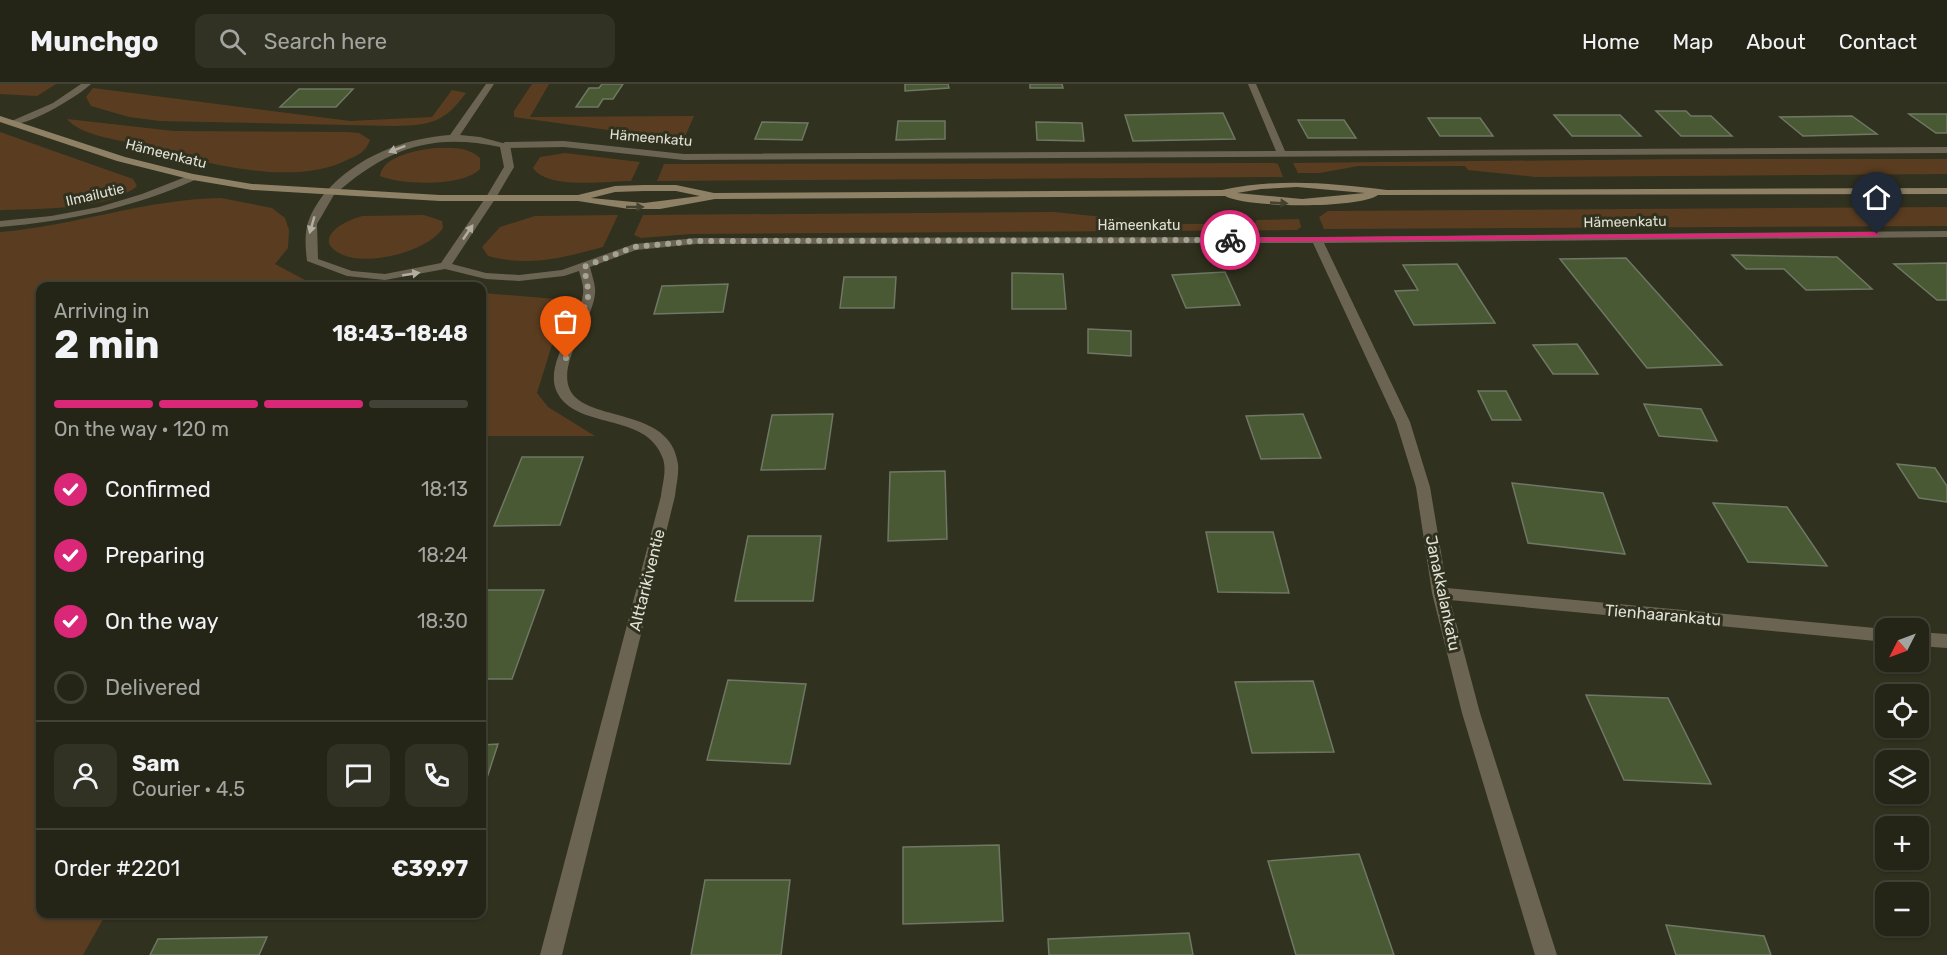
<!DOCTYPE html>
<meta charset="utf-8">
<style>
body{margin:0;font-family:Rubik,sans-serif;background:#313124;color:#f1f3f6;height:100vh;display:flex;flex-direction:column;font-size:22px;white-space:nowrap}
*{box-sizing:border-box;margin:0}
p{font-size:20px;color:#a3a5a1}
.icon{flex:none;width:33px;height:33px;fill:none;stroke:currentColor;stroke-width:2;stroke-linecap:round;stroke-linejoin:round}
.map{position:relative;flex:1;overflow:hidden}
.drawer{position:absolute;left:36px;top:198px;width:450px;height:636px;display:flex;flex-direction:column;background:#252517;border-radius:12px;box-shadow:0 2px 4px #0004,0 0 0 2px #424236}
.drawer>*{flex:none}
.needle{width:39px;rotate:228deg}
.buttons{position:absolute;left:1875px;top:534px;display:grid;gap:12px}
.buttons a{display:grid;place-items:center;width:54px;height:54px;border-radius:12px;background:#252517;box-shadow:0 2px 4px #0004,0 0 0 2px #424236;font-size:30px}
.pin{position:absolute;display:grid;place-items:center;width:51px;height:51px;color:#fff;margin:-62px -26px;border-radius:50% 50% 50% 0;rotate:-45deg;box-shadow:0 0 6px #0007}
.pin .icon{rotate:45deg}
.courier{position:absolute;display:grid;place-items:center;width:60px;height:60px;margin:-30px;border:4px solid #db2777;border-radius:50%;background:#fff;color:#222;box-shadow:0 2px 8px #0007}
.summary em{font-style:normal;font-weight:700}
.summary div{display:flex;flex-direction:column-reverse}
.summary{display:flex;align-items:center;justify-content:space-between;height:102px;padding:0 18px}
h1{font-size:39px;font-weight:700;line-height:45px}
.bar{display:grid;grid-template-columns:repeat(4,1fr);gap:9px 6px;align-content:center;height:72px;padding:0 18px}
.bar i{height:8px;border-radius:4px;background:#424236}
.bar .selected{background:#db2777}
.bar p{grid-column:span 4}
.line{display:flex;align-items:center;gap:15px;padding:0 18px;border-top:2px solid #424236}
.line div{flex:1}
.round{display:grid;place-items:center;flex:none;width:63px;height:63px;border-radius:12px;background:#313124}
ol{padding:0 18px;list-style:none}
li{display:flex;align-items:center;gap:18px;height:66px}
li p{margin-inline-start:auto}
li .icon{padding:6px;border-radius:50%;background:#db2777;color:#fff;stroke-width:4}
li:last-child{color:#a3a5a1}
li i{width:33px;height:33px;border:3px solid #424236;border-radius:50%}
header{display:flex;align-items:center;gap:36px;box-sizing:border-box;height:84px;padding:0 30px;background:#252517;border-bottom:2px solid #424236}
header strong{font-size:28px}
nav{display:flex;gap:33px;margin-inline-start:auto;font-size:21px}
.search{width:420px;height:54px;background:#313124;display:flex;align-items:center;gap:15px;box-sizing:border-box;padding:0 21px;border-radius:12px;color:#a3a5a1;font-size:22px}
.map>svg:first-child{display:block}
.green{fill:#5a3d20}
.building{fill:#495933;stroke:#6f7765;stroke-width:1.5}
.lines{fill:none;stroke-linecap:round;stroke-linejoin:round}
.minor{fill:#6c6453;fill-rule:evenodd}
.tertiary{fill:#6c6453;fill-rule:evenodd}
.secondary{fill:#8e8166;fill-rule:evenodd}
.oneway{fill:#b2afa2}
.oneway2{fill:#44412d}
.route{fill:#db2777}
.done{stroke:#a3a396;stroke-width:6;stroke-dasharray:0 10.8}
.labels{text-anchor:middle;dominant-baseline:central;stroke-width:6;stroke-linejoin:round;paint-order:stroke}
.far-street-label{font-size:14px;fill:#e1e1d6;stroke:#31311f}
.street-label{font-size:16px;fill:#e1e1d6;stroke:#31311f}
</style>
<header>
<strong>Munchgo</strong>
<div class="search"><svg class="icon" aria-label="search" viewBox="0 0 24 24"><circle cx="10" cy="10" r="6"/><path d="M15 15l6 6"/></svg>Search here</div>
<nav><a>Home</a><a>Map</a><a>About</a><a>Contact</a></nav>
</header>
<div class="map">
<svg width="1947" height="871" viewBox="0 0 1947 871">
<rect width="100%" height="100%" fill="#31311f"/>
<!-- green -->
<g class="green">
<path d="M0,0H56L37,12L0,10Z"/>
<path d="M532,0H549L530,33L694,32L680,64L670,63L673,55L514,33V27Z"/>
<path d="M93,4L350,37L432,33L452,6L466,9C444,39 431,41 394,42L160,37L129,33L91,22L86,13Z"/>
<path d="M67,35L174,47L347,48L359,49L370,56C366,68 358,71 347,76C290,105 194,76 135,60C115,55 80,51 67,35Z"/>
<path d="M0,48L133,95L137,102C110,126 36,125 0,126Z"/>
<path d="M435,64C451,64 468,62 480,74V85C463,103 402,101 380,92C382,72 418,66 435,64Z"/>
<path d="M565,69L640,78L631,97C606,97 548,106 533,84L540,73Z"/>
<path d="M1685,75H1947V90L1535,93L1468,86L1465,82H1358L1320,89H1298L1293,79Z"/>
<path d="M1274,79L1278,80L1283,93L657,97L664,80Z"/>
<path d="M221,114L272,124L285,134L289,146L288,164L275,180L316,202H40V830H106L83,871H0V148C75,142 146,115 221,114Z"/>
<path d="M1947,123V142L1324,145L1319,133L1328,127Z"/>
<path d="M1054,128L1123,135L1125,140H1214L1215,144H1232V140L1254,141L1257,136L1299,135L1301,143L1297,146L691,150L641,154L634,151L643,131Z"/>
<path d="M618,131L603,163C562,174 530,183 488,172L482,163L500,143L535,132Z"/>
<path d="M363,132L424,131L442,137L443,144C427,168 369,182 343,171C309,156 344,136 363,132Z"/>
<path d="M482,209L556,215L563,225L537,309L548,323L595,352H482Z"/>
</g>
<!-- building -->
<g class="building">
<path d="M602,0H623L613,15H603L598,23H576L589,4H599Z"/>
<path d="M905,0H948L949,4L905,7Z"/>
<path d="M1030,0H1062L1063,4H1030Z"/>
<path d="M299,5H353L336,23H280Z"/>
<path d="M1656,27H1686L1691,32H1711L1732,52H1681Z"/>
<path d="M1223,29L1235,55L1133,57L1125,31Z"/>
<path d="M1909,30H1947V49H1936Z"/>
<path d="M1554,31H1620L1641,52H1572Z"/>
<path d="M1852,32L1877,50L1803,52L1780,33Z"/>
<path d="M1428,34H1480L1493,52H1440Z"/>
<path d="M1298,36H1344L1356,54H1308Z"/>
<path d="M898,37H945V55L896,56Z"/>
<path d="M762,38L808,39L802,56L755,55Z"/>
<path d="M1036,38L1082,39L1084,57L1037,56Z"/>
<path d="M1732,171L1837,173L1872,205L1806,206L1784,185H1746Z"/>
<path d="M1626,174L1722,281L1647,284L1560,175Z"/>
<path d="M1947,179V216H1937L1894,180Z"/>
<path d="M1457,180L1495,239L1414,241L1395,207L1418,206L1403,181Z"/>
<path d="M1225,188L1240,221L1186,224L1172,191Z"/>
<path d="M1012,189L1063,190L1066,225H1012Z"/>
<path d="M844,193H896L894,224H840Z"/>
<path d="M728,200L723,228L654,230L662,202Z"/>
<path d="M1088,245L1131,247V272L1088,269Z"/>
<path d="M1577,260L1598,290H1553L1533,261Z"/>
<path d="M1478,307H1506L1521,336H1492Z"/>
<path d="M1644,320L1701,325L1717,357L1659,352Z"/>
<path d="M833,330L825,385L761,386L772,331Z"/>
<path d="M1303,330L1321,374L1261,375L1246,332Z"/>
<path d="M522,373H583L560,441L494,442Z"/>
<path d="M1897,380L1935,384L1947,402V418L1919,414Z"/>
<path d="M945,387L947,455L888,457L890,388Z"/>
<path d="M1512,399L1603,409L1625,470L1528,459Z"/>
<path d="M1713,419L1787,423L1827,482L1748,478Z"/>
<path d="M1206,448H1273L1289,509L1218,508Z"/>
<path d="M748,452H821L813,517H735Z"/>
<path d="M482,506H544L512,595H482Z"/>
<path d="M728,596L806,600L790,680L707,676Z"/>
<path d="M1313,597L1334,668L1252,669L1235,598Z"/>
<path d="M1586,611L1668,614L1711,700L1624,696Z"/>
<path d="M498,660L482,709V661Z"/>
<path d="M999,761L1003,837L903,840V763Z"/>
<path d="M1359,770L1394,871H1296L1268,777Z"/>
<path d="M705,796H790L781,871H691Z"/>
<path d="M1666,841L1764,852L1771,871H1676Z"/>
<path d="M1189,849L1193,871H1049L1048,855Z"/>
<path d="M267,853L259,871H150L158,855Z"/>
</g>
<g class="lines">
<!-- minor -->
<g class="minor">
<path d="M81,0H91C80,11 20,48 7,39L53,19Z"/>
<path d="M1248,0H1256L1285,67L1947,63V69L684,76L564,63L505,64L500,61L505,58L564,57L684,70L1276,67Z"/>
<path d="M193,90L198,93L197,95C133,124 69,137 0,143V137L51,132L99,123L142,110Z"/>
<path d="M330,106L335,109L317,140L318,175L352,187L385,190L441,179L486,113L490,112L495,115L452,180L486,189L519,191L562,186L634,160L696,154L1317,153L1947,147V153L1324,159L1410,338L1430,403L1447,504L1886,545V558L1450,516L1480,629L1557,871H1535L1462,629L1432,509L1416,403L1396,338L1313,159L696,160L636,166L590,183C592,192 596,201 595,210C592,238 557,279 570,306C586,339 671,322 678,380C679,391 676,402 675,412L562,871H540L661,412C662,401 667,387 663,375C647,326 574,348 556,306C545,277 580,239 583,210C584,202 581,194 579,187L564,192L519,197L486,195L445,185L385,196L347,192L307,177C303,144 307,133 326,107Z"/>
<path d="M1918,548L1947,550V564L1918,562Z"/>
</g>
<!-- tertiary -->
<path class="tertiary" d="M486,0H494L460,51L480,53L510,61L514,83L494,117L485,115L504,83L500,63C431,48 386,65 334,111L325,109C356,73 404,54 450,51Z"/>
<!-- secondary -->
<path class="secondary" d="M0,32L125,73L193,90L252,100L440,111H578L615,102L644,101H676L714,109L1222,106C1278,94 1330,99 1387,106L1947,104V110L1378,111C1359,125 1245,124 1225,112L715,115L660,125H629L578,117H440L252,106L193,96L117,77L0,38ZM1297,103L1365,109L1302,115L1237,109L1261,105ZM644,107H676L700,112L644,119L591,114L615,108Z"/>
</g>
<!-- one-way arrows -->
<defs><path id="oneway-solid" d="M-6-.8H1V-3.2L6.5 0L1 3.2V.8H-6Z" transform="scale(1.5)"/></defs>
<g class="oneway">
<use href="#oneway-solid" transform="translate(397 65) rotate(159)"/>
<use href="#oneway-solid" transform="translate(312 141) rotate(106)"/>
<use href="#oneway-solid" transform="translate(468 148) rotate(-56)"/>
<use href="#oneway-solid" transform="translate(411 190) rotate(-9)"/>
</g>
<g class="oneway2">
<use href="#oneway-solid" transform="translate(1279 119) rotate(3)"/>
<use href="#oneway-solid" transform="translate(635 123)"/>
</g>
<!-- route -->
<path class="route" d="M1877,148L1879,152L1230,158L1226,156L1230,154Z"/>
<g class="lines">
<!-- done -->
<path class="done" d="M566,274L589,210L584,183L634,163L696,157L1230,156"/>
</g>
<g class="labels">
<!-- far-street labels -->
<g class="far-street-label">
<text transform="translate(651 54) rotate(5)">Hämeenkatu</text>
<text transform="translate(166 70) rotate(14)">Hämeenkatu</text>
<text transform="translate(95 111) rotate(-13)">Ilmailutie</text>
<text transform="translate(1625 138) rotate(-1)">Hämeenkatu</text>
<text x="1139" y="141">Hämeenkatu</text>
</g>
<!-- street labels -->
<g class="street-label">
<text transform="translate(647 496) rotate(-76)">Alttarikiventie</text>
<text transform="translate(1443 509) rotate(78)">Janakkalankatu</text>
<text transform="translate(1663 531) rotate(5)">Tienhaarankatu</text>
</g>
</g>
</svg>
<div class="buttons">
<a><svg class="needle" viewBox="-14 -14 28 28"><path d="M0-13l5 13h-10z" fill="#e53935"/><path d="M0 13l5-13h-10z" fill="#a3a5a1"/></svg></a>
<a><svg class="icon" aria-label="locate" viewBox="0 0 24 24"><circle cx="12" cy="12" r="6"/><path d="M12 2v4M12 18v4M2 12h4M18 12h4"/></svg></a>
<a><svg class="icon" aria-label="layers" viewBox="0 0 24 24"><path d="M12 4l9 5-9 5-9-5zM3 14l9 5 9-5"/></svg></a>
<a>+</a>
<a>−</a>
</div>
<div class="pin" style="left:566px;top:274px;background:#ea580c"><svg class="icon" aria-label="bag" viewBox="0 0 24 24"><path d="M5 8h14l-1 12H6zM9 8a3 3 0 0 1 6 0"/></svg></div>
<div class="pin" style="left:1877px;top:150px;background:#1f2937"><svg class="icon" aria-label="home" viewBox="0 0 24 24"><path d="M3 11l9-7 9 7M6 9v11h12V9"/></svg></div>
<div class="courier" style="left:1230px;top:156px"><svg class="icon" aria-label="bike" viewBox="0 0 24 24"><circle cx="6" cy="16" r="4"/><circle cx="18" cy="16" r="4"/><path d="M6 16l4-8h5l3 8M10 8l3 8H6M13 5h3"/></svg></div>
<section class="drawer">
<div class="summary"><div><h1>2 min</h1><p>Arriving in</p></div><em>18:43–18:48</em></div>
<div class="bar"><i class="selected"></i><i class="selected"></i><i class="selected"></i><i></i><p>On the way · 120 m</p></div>
<ol>
<li><svg class="icon" aria-label="check" viewBox="0 0 24 24"><path d="M5 12l5 5 9-10"/></svg>Confirmed<p>18:13</p></li>
<li><svg class="icon" aria-label="check" viewBox="0 0 24 24"><path d="M5 12l5 5 9-10"/></svg>Preparing<p>18:24</p></li>
<li><svg class="icon" aria-label="check" viewBox="0 0 24 24"><path d="M5 12l5 5 9-10"/></svg>On the way<p>18:30</p></li>
<li><i></i>Delivered</li>
</ol>
<div class="line" style="height:108px"><a class="round"><svg class="icon" aria-label="person" viewBox="0 0 24 24"><circle cx="12" cy="8" r="4"/><path d="M4 21q1-7 8-7t8 7"/></svg></a><div><b>Sam</b><p>Courier · 4.5</p></div><a class="round"><svg class="icon" aria-label="chat" viewBox="0 0 24 24"><path d="M4 5h16v11H9l-5 4z"/></svg></a><a class="round"><svg class="icon" aria-label="phone" viewBox="0 0 24 24"><path d="M5 4h4l2 5-3 2q2 4 5 5l2-3 5 2v4C11 20 4 13 5 4z"/></svg></a></div>
<div class="line" style="height:78px"><div>Order #2201</div><b>€39.97</b></div>
</section>
</div>
